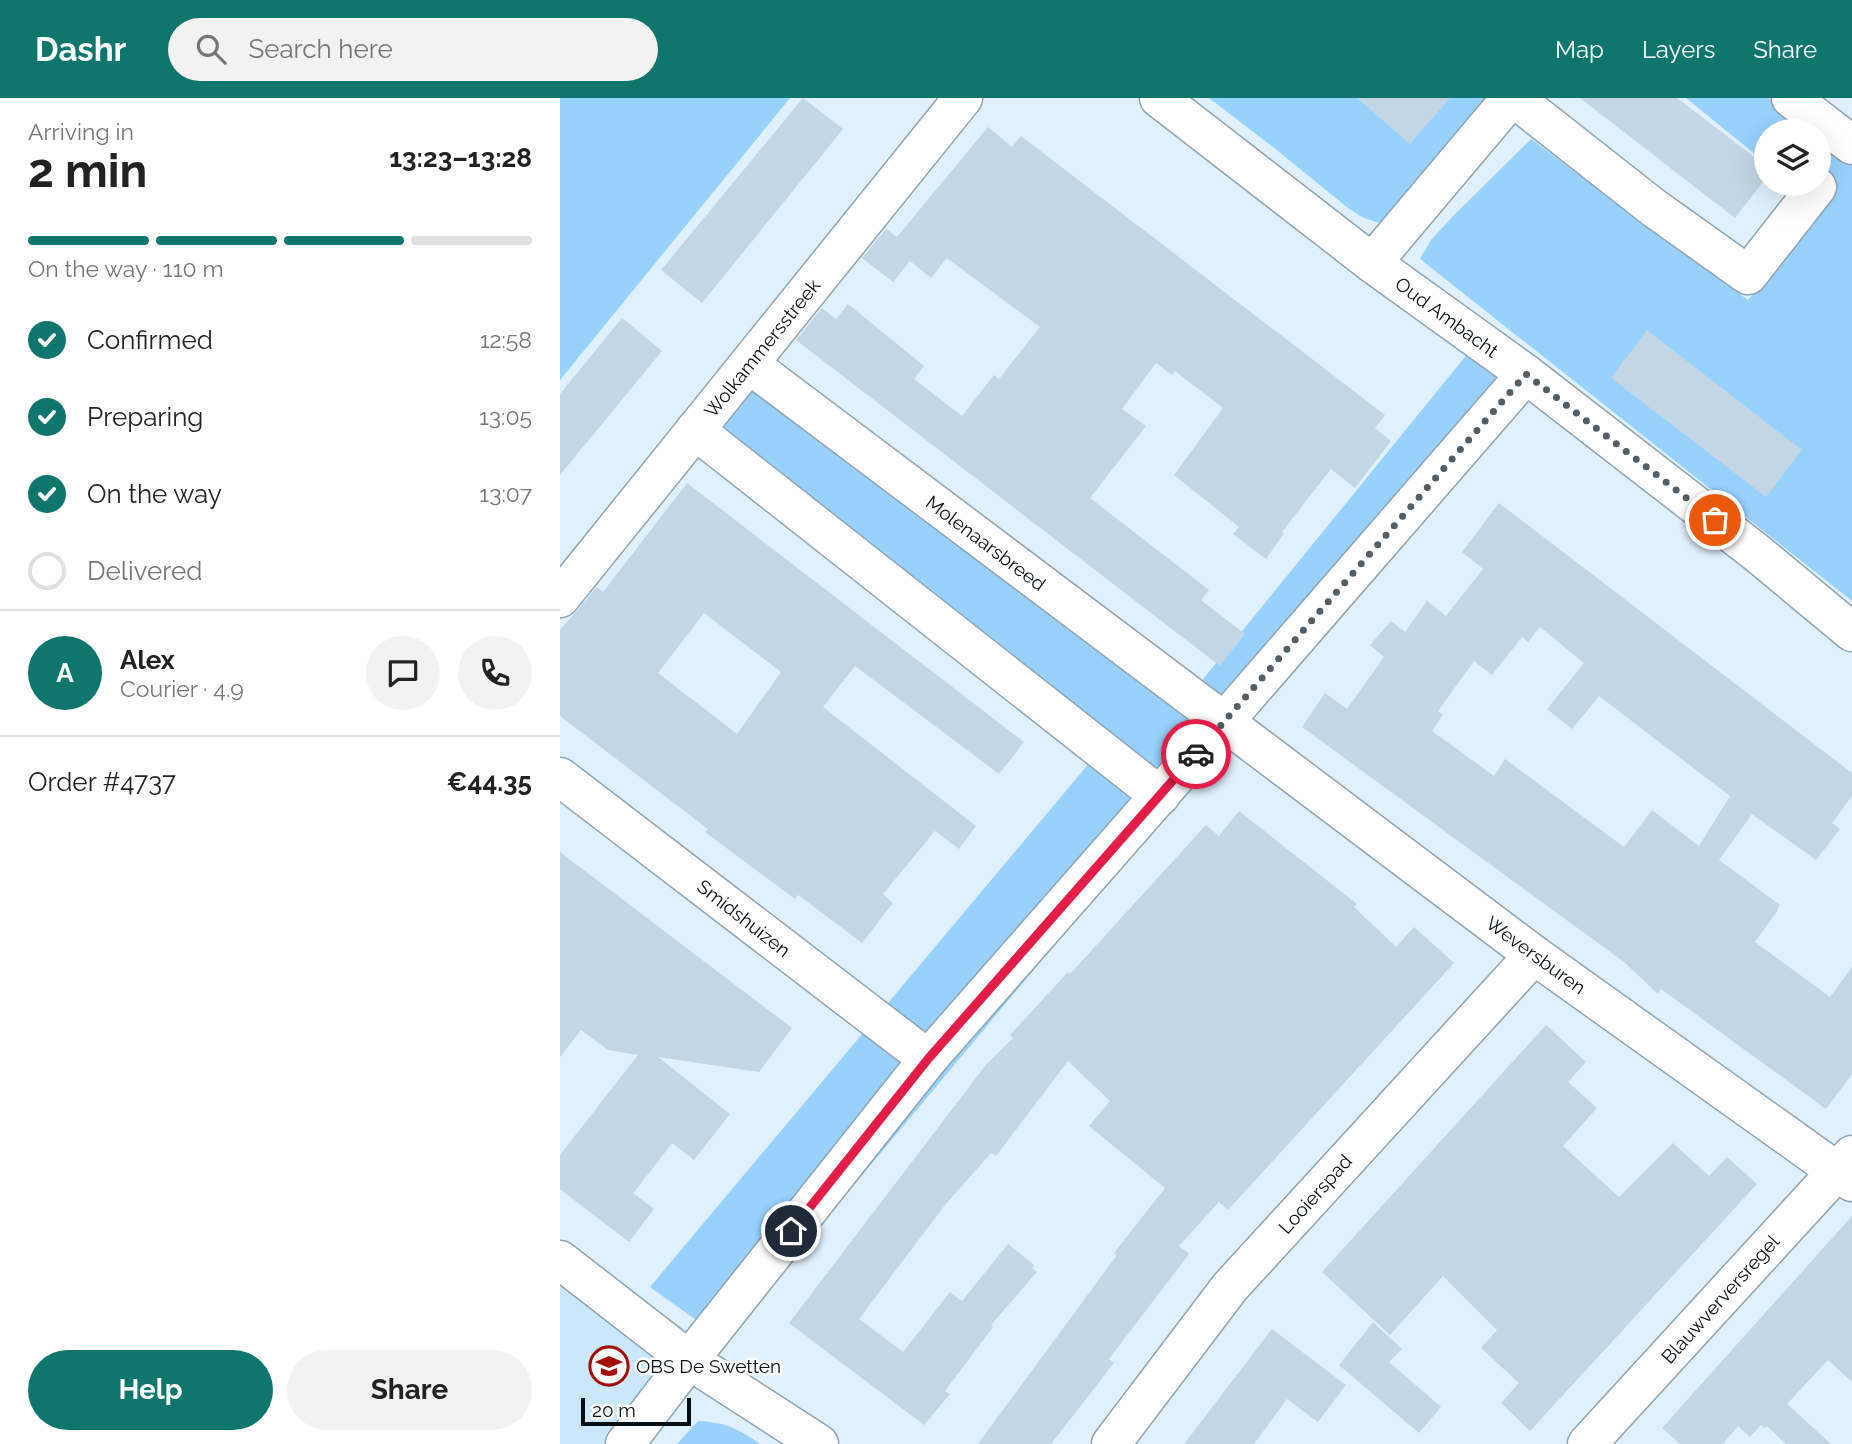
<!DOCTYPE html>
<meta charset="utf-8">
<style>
body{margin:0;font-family:Raleway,sans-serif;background:#f2f2f2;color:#222;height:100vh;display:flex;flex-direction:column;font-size:26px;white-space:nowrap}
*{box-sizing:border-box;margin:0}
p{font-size:23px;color:#767676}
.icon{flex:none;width:38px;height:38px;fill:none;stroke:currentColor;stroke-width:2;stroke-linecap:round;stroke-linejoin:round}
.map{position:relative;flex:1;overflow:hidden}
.side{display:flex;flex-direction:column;background:#fff;width:560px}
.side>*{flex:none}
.controls{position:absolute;left:1194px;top:21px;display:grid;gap:14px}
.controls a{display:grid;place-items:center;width:77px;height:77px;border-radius:50%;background:#fff;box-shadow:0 7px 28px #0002;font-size:35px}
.scale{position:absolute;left:21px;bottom:18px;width:110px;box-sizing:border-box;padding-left:7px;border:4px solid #070e13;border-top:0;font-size:19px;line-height:24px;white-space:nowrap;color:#070e13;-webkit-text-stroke:5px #fff;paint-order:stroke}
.pin{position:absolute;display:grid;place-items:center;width:60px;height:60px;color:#fff;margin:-30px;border:4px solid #fff;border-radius:50%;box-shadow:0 2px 7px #0007}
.courier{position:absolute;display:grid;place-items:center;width:70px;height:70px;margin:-35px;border:5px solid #e11d48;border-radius:50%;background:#fff;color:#222;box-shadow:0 2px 9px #0007}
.head em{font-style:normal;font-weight:700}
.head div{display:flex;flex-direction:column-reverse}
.head{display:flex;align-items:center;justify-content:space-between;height:119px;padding:0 28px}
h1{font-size:46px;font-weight:700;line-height:52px}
.bar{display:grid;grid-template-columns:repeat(4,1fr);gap:10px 7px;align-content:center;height:84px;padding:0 28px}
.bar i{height:9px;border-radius:5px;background:#e0e0e0}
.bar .on{background:#0f766e}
.bar p{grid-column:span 4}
.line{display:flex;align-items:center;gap:18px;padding:0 28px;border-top:2px solid #e0e0e0}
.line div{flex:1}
.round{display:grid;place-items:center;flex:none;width:74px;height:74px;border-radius:37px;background:#f2f2f2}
ol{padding:0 28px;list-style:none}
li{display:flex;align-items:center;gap:21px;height:77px}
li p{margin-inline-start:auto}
li .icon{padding:7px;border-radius:50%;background:#0f766e;color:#fff;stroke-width:4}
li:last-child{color:#767676}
li i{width:38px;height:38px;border:4px solid #e0e0e0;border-radius:50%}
.cta{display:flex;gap:14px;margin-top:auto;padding:14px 28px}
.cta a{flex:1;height:80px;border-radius:42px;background:#0f766e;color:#fff;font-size:28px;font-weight:700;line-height:80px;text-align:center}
.cta a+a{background:#f2f2f2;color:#222}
header{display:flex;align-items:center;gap:42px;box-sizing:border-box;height:98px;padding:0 35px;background:#0f766e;color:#fff}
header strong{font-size:33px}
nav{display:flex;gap:38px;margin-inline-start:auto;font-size:24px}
.search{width:490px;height:63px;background:#f2f2f2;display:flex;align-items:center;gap:18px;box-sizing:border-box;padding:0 24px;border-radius:38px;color:#767676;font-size:26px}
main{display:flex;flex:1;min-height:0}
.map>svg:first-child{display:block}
.built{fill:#cbe7fb}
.green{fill:#97d1fc}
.building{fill:#c2d6e5;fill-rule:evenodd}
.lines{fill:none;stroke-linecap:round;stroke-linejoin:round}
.minor-casing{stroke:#90a3b2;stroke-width:41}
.minor{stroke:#fff;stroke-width:38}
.done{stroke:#535d65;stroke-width:7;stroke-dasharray:0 12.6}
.route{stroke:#e11d48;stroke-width:9}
.labels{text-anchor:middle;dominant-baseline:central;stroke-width:5;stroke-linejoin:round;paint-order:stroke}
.street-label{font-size:19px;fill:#070e13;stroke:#fff}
.poi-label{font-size:19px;fill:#070e13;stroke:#fff;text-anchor:start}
</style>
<header>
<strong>Dashr</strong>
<div class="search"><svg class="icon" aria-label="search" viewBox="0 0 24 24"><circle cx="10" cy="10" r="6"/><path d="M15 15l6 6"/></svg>Search here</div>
<nav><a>Map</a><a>Layers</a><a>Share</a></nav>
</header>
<main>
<section class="side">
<div class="head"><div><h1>2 min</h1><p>Arriving in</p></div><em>13:23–13:28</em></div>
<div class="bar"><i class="on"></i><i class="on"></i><i class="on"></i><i></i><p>On the way · 110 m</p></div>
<ol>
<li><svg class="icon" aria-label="check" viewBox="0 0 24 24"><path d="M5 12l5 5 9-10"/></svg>Confirmed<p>12:58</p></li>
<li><svg class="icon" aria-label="check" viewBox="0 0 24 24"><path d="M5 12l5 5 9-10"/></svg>Preparing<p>13:05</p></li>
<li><svg class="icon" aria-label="check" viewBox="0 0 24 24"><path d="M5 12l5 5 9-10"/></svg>On the way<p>13:07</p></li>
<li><i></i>Delivered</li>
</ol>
<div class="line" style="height:126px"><b class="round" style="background:#0f766e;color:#fff">A</b><div><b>Alex</b><p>Courier · 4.9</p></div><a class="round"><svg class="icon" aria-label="chat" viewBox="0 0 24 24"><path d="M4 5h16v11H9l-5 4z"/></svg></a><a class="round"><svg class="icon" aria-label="phone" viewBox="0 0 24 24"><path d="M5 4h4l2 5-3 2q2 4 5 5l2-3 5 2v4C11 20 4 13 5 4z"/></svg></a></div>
<div class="line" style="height:91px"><div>Order #4737</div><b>€44.35</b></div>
<div class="cta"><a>Help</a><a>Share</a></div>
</section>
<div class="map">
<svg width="1292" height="1346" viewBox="0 0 1292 1346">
<rect width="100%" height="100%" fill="#e0f0fd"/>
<!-- built -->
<path class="built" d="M0,1187L95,1260L103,1277L49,1346H0Z"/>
<!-- green -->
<g class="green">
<path d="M0,0H230L0,282Z"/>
<path d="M649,0H932L823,129L819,125L802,119L788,110L713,49Z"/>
<path d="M1126,0H1208L1252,33H1206V65Z"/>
<path d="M1258,38L1292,64V503L860,161L871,142L893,118L971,41L1188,202L1264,113L1232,86H1258Z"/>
<path d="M909,254L962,294L680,630L635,591Z"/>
<path d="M188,285L446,485L631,624L640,634L600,675L154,330Z"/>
<path d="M531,663L601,720L164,1242L90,1189Z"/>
<path d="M138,1323C165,1324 179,1331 200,1346H117Z"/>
</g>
<!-- building -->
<g class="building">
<path d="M243,0L283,31L142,205L101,172Z"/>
<path d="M797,0H890L850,46Z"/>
<path d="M1020,0H1117L1206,68V80L1175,120Z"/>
<path d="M428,29L452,49L461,38L825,317L815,330L831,343L795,390L771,371L722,434L724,435L706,461L673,436L679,429L614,377L663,310L615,273L612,277L596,265L562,311L586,328L530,400L649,492L641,502L685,536L660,568L236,242L262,210L276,221L288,206L364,268L354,281L402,318L434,277L439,281L480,229L387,160L371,180L350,163L333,184L302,160L326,131L337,139Z"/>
<path d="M62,220L102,253L0,377V296Z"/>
<path d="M1087,232L1242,352L1206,399L1051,280Z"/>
<path d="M127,385L464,644L439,676L295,568L263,609L416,728L399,751L375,733L323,796L333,805L302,845L238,797L235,801L145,734L148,731L0,618V532L37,489L43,494ZM144,515L221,574L177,636L98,575Z"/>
<path d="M939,405L1292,675V698L1272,725L1280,731L1256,762L1192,716L1159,762L1220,807L1217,811L1218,812L1195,844L1270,899L1292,869V976L1266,1011L1101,891L1098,896L1064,864L742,629L765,595L787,611L824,559L810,547L831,523L845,534L867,503L886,518L923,471L902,454ZM980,529L1024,565L987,611L1012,631L1039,598L1170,698L1139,748L1092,712L1064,749L945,661L934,678L872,633L883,617L878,613L914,563L932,577L962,539L968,544Z"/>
<path d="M679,713L797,806L794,809L836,849L854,829L894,865L668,1112L659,1104L619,1148L629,1156L549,1261L554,1265L491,1346H418L557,1157L554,1155L605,1090L529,1028L550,1003L508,963L436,1058L431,1055L385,1107L299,1221L343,1254L390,1194L402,1203L448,1146L474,1167L472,1170L477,1174L431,1227L433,1229L385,1293L390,1296L364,1327L229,1225L425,968L453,940L450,937L508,874L510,876L646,727L659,738Z"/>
<path d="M0,754L232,930L199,974L98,959L170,1016L134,1062L112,1045L93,1070L73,1095L94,1111L69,1144L0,1091V1057L78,957L48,952L21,932L0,959Z"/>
<path d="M986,927L1026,964L1008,984L1037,1010L1003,1048L1059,1099L1113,1045L1149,1078L1167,1059L1197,1086L970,1333L941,1305L959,1285L921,1250L937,1232L883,1178L830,1237L762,1174Z"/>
<path d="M1292,1118V1284L1268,1262L1227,1306L1271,1346H1226L1207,1328L1205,1330L1201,1327L1190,1339L1178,1328L1163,1346H1120L1102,1330Z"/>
<path d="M813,1224L842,1251L829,1264L881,1309L859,1335L779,1267Z"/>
<path d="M712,1231L786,1287L758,1324L727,1301L694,1346H624Z"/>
</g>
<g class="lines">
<!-- minor casing -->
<g class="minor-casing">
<g id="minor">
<path d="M599,0L812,165L966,276L1197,455L1292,534"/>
<path d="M954,0L1094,110L1188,177L1257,89"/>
<path d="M1231,0L1292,47"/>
<path d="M812,165L951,0"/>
<path d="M189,266L974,857L1292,1084"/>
<path d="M135,332L600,698"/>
<path d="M0,500L403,0"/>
<path d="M0,679L368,961"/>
<path d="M0,1162L129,1262L259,1346"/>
<path d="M65,1346L129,1262L368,961L663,625L966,276"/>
<path d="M551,1346L670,1189L974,857"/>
<path d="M1027,1346L1292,1057"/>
</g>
</g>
<!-- minor -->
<use href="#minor" class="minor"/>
</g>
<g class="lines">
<!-- done -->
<path class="done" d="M636,656L966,276L1155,422"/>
<!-- route -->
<path class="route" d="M231,1133L368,961L636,656"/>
</g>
<!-- icons -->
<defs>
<g id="school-ring" transform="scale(2.0125)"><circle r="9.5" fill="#fff" stroke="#a20b00" stroke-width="1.5"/><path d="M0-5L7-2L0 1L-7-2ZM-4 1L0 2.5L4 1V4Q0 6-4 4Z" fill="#a20b00"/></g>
</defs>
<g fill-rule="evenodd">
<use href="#school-ring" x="49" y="1268"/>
</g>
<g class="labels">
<!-- street labels -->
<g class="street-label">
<text transform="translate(887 219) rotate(36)">Oud Ambacht</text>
<text transform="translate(202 250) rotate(-51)">Wolkammersstreek</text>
<text transform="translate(426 445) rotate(37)">Molenaarsbreed</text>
<text transform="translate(184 820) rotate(38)">Smidshuizen</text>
<text transform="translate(976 857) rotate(36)">Weversburen</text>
<text transform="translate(755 1096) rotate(-48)">Looierspad</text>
<text transform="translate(1160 1201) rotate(-48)">Blauwverversregel</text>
</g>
<!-- poi labels -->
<g class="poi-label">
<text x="76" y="1268">OBS De Swetten</text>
</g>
</g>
</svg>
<div class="controls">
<a><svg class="icon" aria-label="layers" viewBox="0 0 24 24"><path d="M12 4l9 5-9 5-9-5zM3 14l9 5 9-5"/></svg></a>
</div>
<div class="scale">20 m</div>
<div class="pin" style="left:1155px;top:422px;background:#ea580c"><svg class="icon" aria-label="bag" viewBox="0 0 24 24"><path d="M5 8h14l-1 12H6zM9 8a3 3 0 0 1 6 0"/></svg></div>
<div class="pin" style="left:231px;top:1133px;background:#1f2937"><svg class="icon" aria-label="home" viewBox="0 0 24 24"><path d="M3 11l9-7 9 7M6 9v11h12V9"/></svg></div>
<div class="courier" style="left:636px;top:656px"><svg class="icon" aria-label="car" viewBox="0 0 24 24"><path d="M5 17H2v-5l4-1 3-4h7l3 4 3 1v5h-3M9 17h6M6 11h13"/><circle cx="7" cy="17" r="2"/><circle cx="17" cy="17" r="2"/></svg></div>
</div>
</main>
